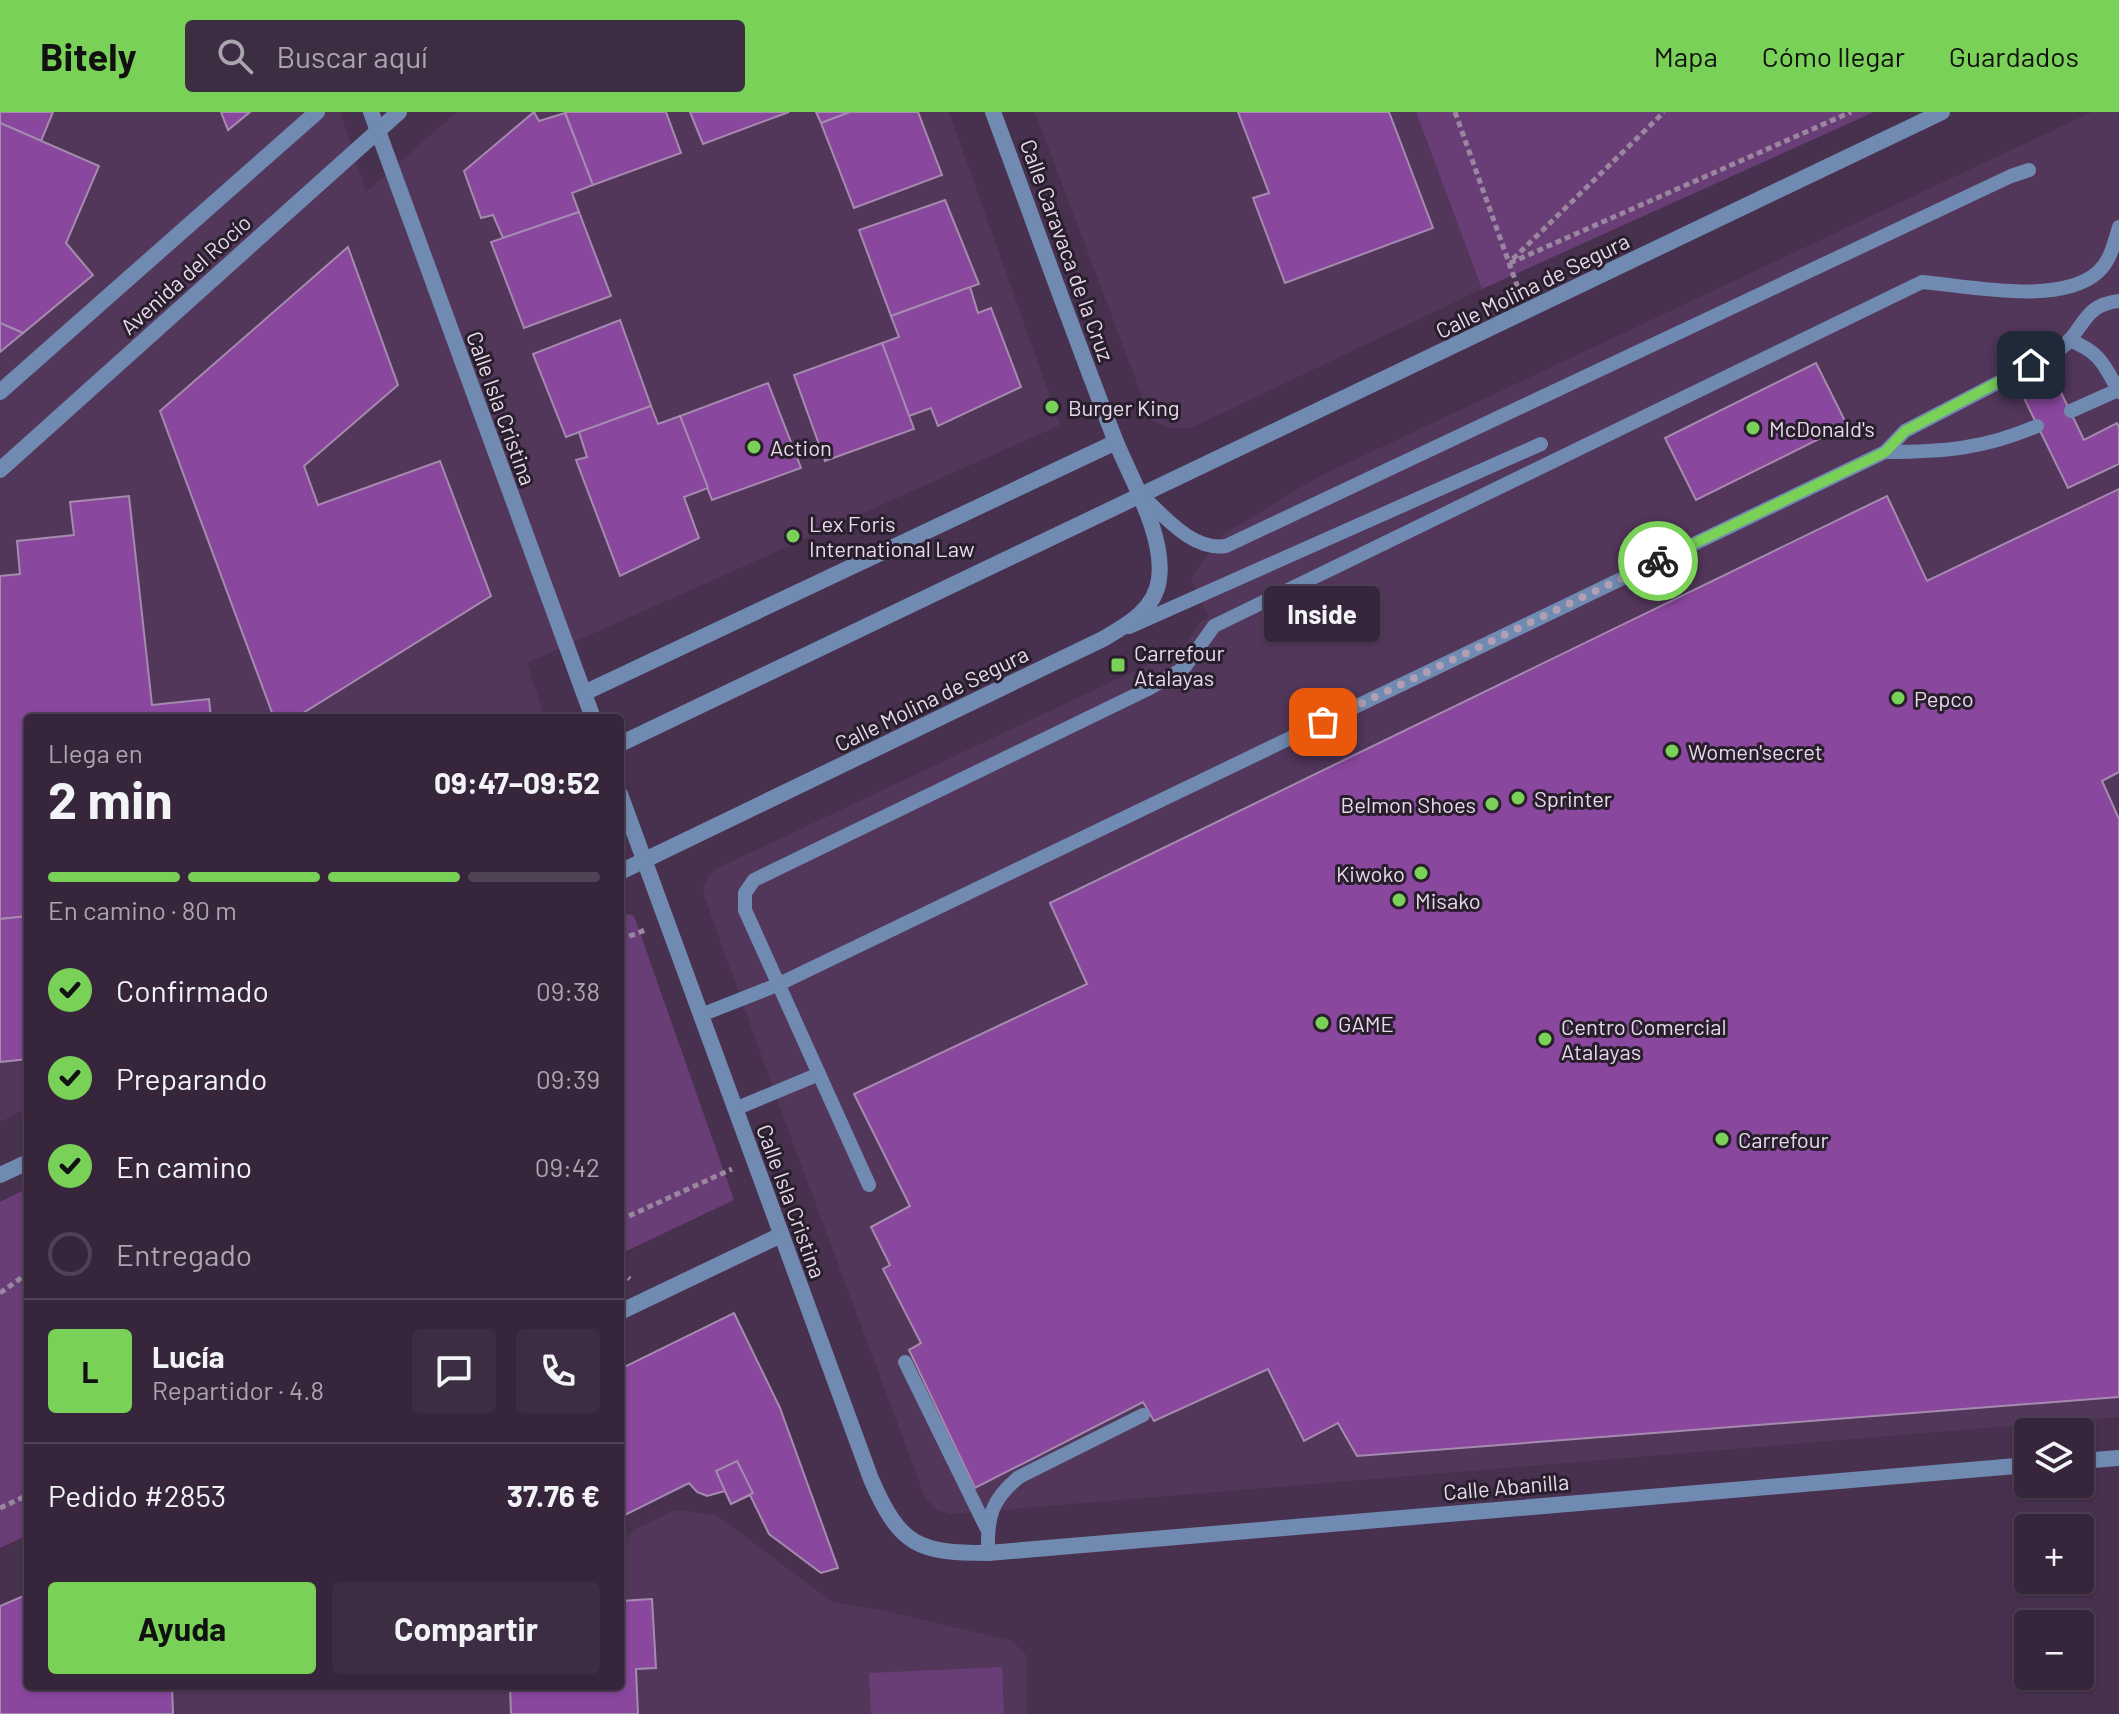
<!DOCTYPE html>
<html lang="es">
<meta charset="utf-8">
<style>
body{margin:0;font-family:Barlow,sans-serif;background:#3d2d42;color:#f1f3f6;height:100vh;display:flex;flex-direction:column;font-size:30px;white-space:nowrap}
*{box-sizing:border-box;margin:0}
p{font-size:26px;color:#aaa5af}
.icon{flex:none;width:44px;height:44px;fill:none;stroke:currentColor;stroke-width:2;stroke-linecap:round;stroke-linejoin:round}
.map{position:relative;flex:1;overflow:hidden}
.side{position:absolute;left:24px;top:602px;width:600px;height:976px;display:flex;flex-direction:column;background:#36253b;border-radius:8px;box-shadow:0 2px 6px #0004,0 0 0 2px #504255}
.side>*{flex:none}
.buttons{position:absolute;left:2014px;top:1306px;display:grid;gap:16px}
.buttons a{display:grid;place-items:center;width:80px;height:80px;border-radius:8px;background:#36253b;box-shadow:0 2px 6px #0004,0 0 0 2px #504255;font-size:40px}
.pin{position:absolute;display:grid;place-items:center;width:68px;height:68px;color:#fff;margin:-34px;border-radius:16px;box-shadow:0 4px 12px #0006}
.courier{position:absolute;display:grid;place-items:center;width:80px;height:80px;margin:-40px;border:6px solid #79d157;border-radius:50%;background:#fff;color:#222;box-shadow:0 2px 10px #0007}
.bubble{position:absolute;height:56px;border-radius:8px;background:#36253b;box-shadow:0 2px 6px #0004,0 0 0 2px #504255;font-size:26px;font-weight:700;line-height:56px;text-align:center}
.head em{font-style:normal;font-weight:700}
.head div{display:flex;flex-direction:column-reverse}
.head{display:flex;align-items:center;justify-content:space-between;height:136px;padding:0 24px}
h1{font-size:52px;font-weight:700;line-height:60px}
.bar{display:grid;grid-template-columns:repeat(4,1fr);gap:12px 8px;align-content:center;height:96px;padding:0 24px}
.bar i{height:10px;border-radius:6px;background:#504255}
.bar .selected{background:#79d157}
.bar p{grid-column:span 4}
.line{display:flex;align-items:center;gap:20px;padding:0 24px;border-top:2px solid #504255}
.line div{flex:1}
.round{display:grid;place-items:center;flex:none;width:84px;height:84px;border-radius:8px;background:#3d2d42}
ol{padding:0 24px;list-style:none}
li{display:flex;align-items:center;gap:24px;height:88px}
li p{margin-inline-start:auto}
li .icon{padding:8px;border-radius:50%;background:#79d157;color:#111;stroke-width:4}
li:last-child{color:#aaa5af}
li i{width:44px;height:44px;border:4px solid #504255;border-radius:50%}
.button{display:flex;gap:16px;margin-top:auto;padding:16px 24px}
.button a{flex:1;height:92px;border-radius:8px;background:#79d157;color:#111;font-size:32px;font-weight:700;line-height:92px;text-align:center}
.button a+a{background:#3d2d42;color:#f1f3f6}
header{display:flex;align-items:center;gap:48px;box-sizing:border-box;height:112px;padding:0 40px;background:#79d157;color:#111}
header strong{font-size:38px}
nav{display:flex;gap:44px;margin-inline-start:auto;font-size:28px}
.search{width:560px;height:72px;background:#3d2d42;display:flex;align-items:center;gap:20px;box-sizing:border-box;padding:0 28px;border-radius:8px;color:#aaa5af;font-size:30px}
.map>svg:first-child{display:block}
.built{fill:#52375b}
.green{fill:#693e77}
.building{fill:#8a479e;stroke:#a58bae;stroke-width:2}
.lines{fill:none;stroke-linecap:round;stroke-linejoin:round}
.path{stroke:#9a879f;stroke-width:5;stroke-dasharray:6 4;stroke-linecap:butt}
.service{stroke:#708ab1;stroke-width:14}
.minor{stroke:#708ab1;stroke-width:16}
.done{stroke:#af9eb4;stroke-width:8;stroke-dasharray:0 14.4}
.route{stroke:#79d157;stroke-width:10}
.poi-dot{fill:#79d157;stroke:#281e2c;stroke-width:3}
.labels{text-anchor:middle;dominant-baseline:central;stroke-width:6;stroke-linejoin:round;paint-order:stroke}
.street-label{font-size:22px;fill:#e7d9eb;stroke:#281e2c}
.poi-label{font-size:22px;fill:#e7d9eb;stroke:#281e2c;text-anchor:start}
</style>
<header>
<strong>Bitely</strong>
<div class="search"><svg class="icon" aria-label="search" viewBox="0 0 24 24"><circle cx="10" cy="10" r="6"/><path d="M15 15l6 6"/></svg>Buscar aquí</div>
<nav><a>Mapa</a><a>Cómo llegar</a><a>Guardados</a></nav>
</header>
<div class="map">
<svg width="2119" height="1602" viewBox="0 0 2119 1602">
<rect width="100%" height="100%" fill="#48314f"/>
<!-- built -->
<g class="built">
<path d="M0,0H340L366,80L457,0H949L1060,313L527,551L545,606H28V996L0,1010Z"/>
<path d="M1035,0H1416L1482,177L1191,316H1170L1151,308Z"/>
<path d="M2092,0H2118L2119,5V1305L951,1402L936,1398L925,1385L786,1012L705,786L703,777L707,766L716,757L1181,537L1201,510L1209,506L1191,466L1213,436L1223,423L1316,366Z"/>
<path d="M675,1398L715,1403L722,1407L832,1490L882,1498L1012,1529L1026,1543L1027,1602H173L172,1574H620V1431L638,1416Z"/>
</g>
<!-- green -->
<g class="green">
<path d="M1416,0H1874L1482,177Z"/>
<path d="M620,800L634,804L734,1088L620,1142Z"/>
<path d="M28,1076V1423L0,1436V1090Z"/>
<path d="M1002,1555L1004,1602H871L869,1561Z"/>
</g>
<!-- building -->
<g class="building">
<path d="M0,0H53L41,29L0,11Z"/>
<path d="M221,0H250L228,18Z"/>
<path d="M534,0L539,9L565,1L593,73L572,81L579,100L503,126L493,103L481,106L464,59Z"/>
<path d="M666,0L681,41L593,73L565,0Z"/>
<path d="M690,0H789L703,32Z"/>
<path d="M816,0H850L821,11Z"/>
<path d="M850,0H918L942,63L854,96L821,11Z"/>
<path d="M1238,0H1389L1433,116L1285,171L1253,86L1269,81Z"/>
<path d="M0,11L99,54L66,131L93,163L23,221L0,211Z"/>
<path d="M945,88L979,172L891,204L859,118Z"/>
<path d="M579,100L611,184L524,216L491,130Z"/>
<path d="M348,135L398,273L304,354L318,393L440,349L491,484L295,606H274L160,299Z"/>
<path d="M970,175L978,201L991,196L1021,275L938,314L931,296L909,304L882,231L899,225L891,204Z"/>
<path d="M620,208L651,294L566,325L533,242Z"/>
<path d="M0,211L23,221L0,240Z"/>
<path d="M882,231L914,317L825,349L794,263Z"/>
<path d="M1816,251L1847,313L1696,388L1665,326Z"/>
<path d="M2053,264L2084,328L2117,311L2119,315V352L2068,376L2021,280Z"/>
<path d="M768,271L801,356L712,388L680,304Z"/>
<path d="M651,294L658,312L680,304L708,376L684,385L699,426L620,464L576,348L587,345L579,320Z"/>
<path d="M2119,377V660L2102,669L2119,707V1285L1357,1344L1338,1311L1304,1329L1268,1257L1154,1309L1143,1290L975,1376L909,1238L921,1231L883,1157L890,1153L871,1115L910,1094L854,982L1087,872L1050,791L1887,384L1927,469Z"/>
<path d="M129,384L152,593L209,587L211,606H28V804L0,807V464L20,462L17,429L74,423L70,390Z"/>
<path d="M28,804V947L0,950V807Z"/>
<path d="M734,1201L780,1296L838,1456L821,1461L769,1422L750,1383L731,1392L725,1379L707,1384L697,1380L689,1371L621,1405L620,1403V1257Z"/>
<path d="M737,1349L753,1381L731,1392L716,1359Z"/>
<path d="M28,1482V1574H172L173,1602H0V1494Z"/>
<path d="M652,1487L656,1556L636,1557L638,1602H511L510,1574H620V1489Z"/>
</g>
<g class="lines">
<!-- path -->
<g class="path">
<path d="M1455,0L1518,176"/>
<path d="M1513,147L1664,0"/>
<path d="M1510,151L1851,0"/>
<path d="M620,828L645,818"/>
<path d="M620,1108L732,1057"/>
<path d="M620,1160L630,1167"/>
<path d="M0,1181L28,1161"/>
<path d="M0,1396L28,1383"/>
</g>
<!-- service -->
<g class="service">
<path d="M2069,228C2100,240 2104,252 2119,280"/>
<path d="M2071,299L2118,278"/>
<path d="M1885,340C1942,340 1984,337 2037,314"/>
<path d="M1140,382C1164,403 1191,439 1226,434L2011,64L2029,58"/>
<path d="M1129,515L1541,332"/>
<path d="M701,903L777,873L1885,340L1905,319L2049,244C2054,240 2061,237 2065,233C2086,212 2085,193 2119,189"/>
<path d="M735,997L819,962"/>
<path d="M869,1073L745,798V781L754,768L1150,576L1184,556L1214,514L1922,170C1970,174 2060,194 2098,160C2111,148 2114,131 2119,115"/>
<path d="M905,1250L987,1417"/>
<path d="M988,1441C987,1405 991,1388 1019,1365L1143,1303"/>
</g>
<!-- minor -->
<g class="minor">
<path d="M371,0L593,606"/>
<path d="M0,280L317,0"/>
<path d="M0,358L399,0"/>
<path d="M584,581L1116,330"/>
<path d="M620,632C1060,419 1502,211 1942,0"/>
<path d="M620,682L871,1367C900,1434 918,1441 988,1441L2028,1353"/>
<path d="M620,760L1103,527C1127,513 1155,498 1159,467C1165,424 1132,369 1116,330C1073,221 1034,110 993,0"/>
<path d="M0,1063L28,1050"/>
<path d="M620,1200L781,1123"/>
<path d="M2080,1349L2119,1346"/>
</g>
</g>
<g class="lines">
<!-- done -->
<path class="done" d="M1323,610L1658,449"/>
<!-- route -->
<path class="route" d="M1658,449L1885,340L1905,319L2031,253"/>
</g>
<!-- markers -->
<g class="poi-dot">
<circle cx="1052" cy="295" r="8"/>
<circle cx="1753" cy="316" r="8"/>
<circle cx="754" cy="335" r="8"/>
<circle cx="793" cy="424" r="8"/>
<rect x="1110" y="545" width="16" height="16" rx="4"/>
<circle cx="1898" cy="586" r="8"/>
<circle cx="1672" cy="639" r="8"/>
<circle cx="1518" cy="686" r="8"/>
<circle cx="1492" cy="692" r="8"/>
<circle cx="1421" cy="761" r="8"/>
<circle cx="1399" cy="788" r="8"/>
<circle cx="1322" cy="911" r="8"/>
<circle cx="1545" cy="927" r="8"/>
<circle cx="1722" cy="1027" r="8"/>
</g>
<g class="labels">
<!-- street labels -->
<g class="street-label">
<text transform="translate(1068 138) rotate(70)">Calle Caravaca de la Cruz</text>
<text transform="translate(185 162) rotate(-42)">Avenida del Rocío</text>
<text transform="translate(1532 173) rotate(-26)">Calle Molina de Segura</text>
<text transform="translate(502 296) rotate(70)">Calle Isla Cristina</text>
<text transform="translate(931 586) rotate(-26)">Calle Molina de Segura</text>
<text transform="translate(792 1089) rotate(70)">Calle Isla Cristina</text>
<text transform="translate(1506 1374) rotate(-5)">Calle Abanilla</text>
</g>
<!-- poi labels -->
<g class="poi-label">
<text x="1068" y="295">Burger King</text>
<text x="1769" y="316">McDonald's</text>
<text x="770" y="335">Action</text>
<text x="809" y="411">Lex Foris<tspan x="809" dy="25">International Law</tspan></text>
<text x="1134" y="540">Carrefour<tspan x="1134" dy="25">Atalayas</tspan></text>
<text x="1914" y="586">Pepco</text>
<text x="1688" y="639">Women'secret</text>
<text x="1534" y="686">Sprinter</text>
<text x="1476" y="692" text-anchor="end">Belmon Shoes</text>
<text x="1405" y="761" text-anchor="end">Kiwoko</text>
<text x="1415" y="788">Misako</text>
<text x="1338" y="911">GAME</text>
<text x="1561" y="914">Centro Comercial<tspan x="1561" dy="25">Atalayas</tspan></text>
<text x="1738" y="1027">Carrefour</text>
</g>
</g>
</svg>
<div class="buttons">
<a><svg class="icon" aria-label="layers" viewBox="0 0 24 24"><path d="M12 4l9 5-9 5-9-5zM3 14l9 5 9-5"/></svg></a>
<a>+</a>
<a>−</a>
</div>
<div class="pin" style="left:1323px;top:610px;background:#ea580c"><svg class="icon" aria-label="bag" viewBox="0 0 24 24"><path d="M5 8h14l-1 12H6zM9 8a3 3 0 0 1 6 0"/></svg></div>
<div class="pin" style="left:2031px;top:253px;background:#1f2937"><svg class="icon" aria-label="home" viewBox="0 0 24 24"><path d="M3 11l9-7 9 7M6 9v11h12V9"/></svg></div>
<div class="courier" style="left:1658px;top:449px"><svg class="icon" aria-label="bike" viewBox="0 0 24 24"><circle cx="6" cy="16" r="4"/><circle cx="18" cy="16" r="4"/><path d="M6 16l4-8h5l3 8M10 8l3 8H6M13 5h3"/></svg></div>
<div class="bubble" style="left:1264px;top:474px;width:116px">Inside</div>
<section class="side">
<div class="head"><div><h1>2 min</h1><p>Llega en</p></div><em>09:47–09:52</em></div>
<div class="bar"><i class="selected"></i><i class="selected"></i><i class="selected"></i><i></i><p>En camino · 80 m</p></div>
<ol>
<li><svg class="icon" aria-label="check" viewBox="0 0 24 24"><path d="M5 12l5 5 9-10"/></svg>Confirmado<p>09:38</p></li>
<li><svg class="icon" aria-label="check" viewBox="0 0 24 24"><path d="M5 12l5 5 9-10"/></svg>Preparando<p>09:39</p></li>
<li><svg class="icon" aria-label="check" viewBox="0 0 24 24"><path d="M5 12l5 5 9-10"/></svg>En camino<p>09:42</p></li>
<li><i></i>Entregado</li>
</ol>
<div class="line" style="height:144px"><b class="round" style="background:#79d157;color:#111">L</b><div><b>Lucía</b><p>Repartidor · 4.8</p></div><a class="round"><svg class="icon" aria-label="chat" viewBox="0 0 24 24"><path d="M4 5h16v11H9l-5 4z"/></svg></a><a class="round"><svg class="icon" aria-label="phone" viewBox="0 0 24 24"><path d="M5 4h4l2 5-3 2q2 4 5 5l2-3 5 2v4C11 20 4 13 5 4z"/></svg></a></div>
<div class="line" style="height:104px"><div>Pedido #2853</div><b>37.76 €</b></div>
<div class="button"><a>Ayuda</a><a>Compartir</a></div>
</section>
</div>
